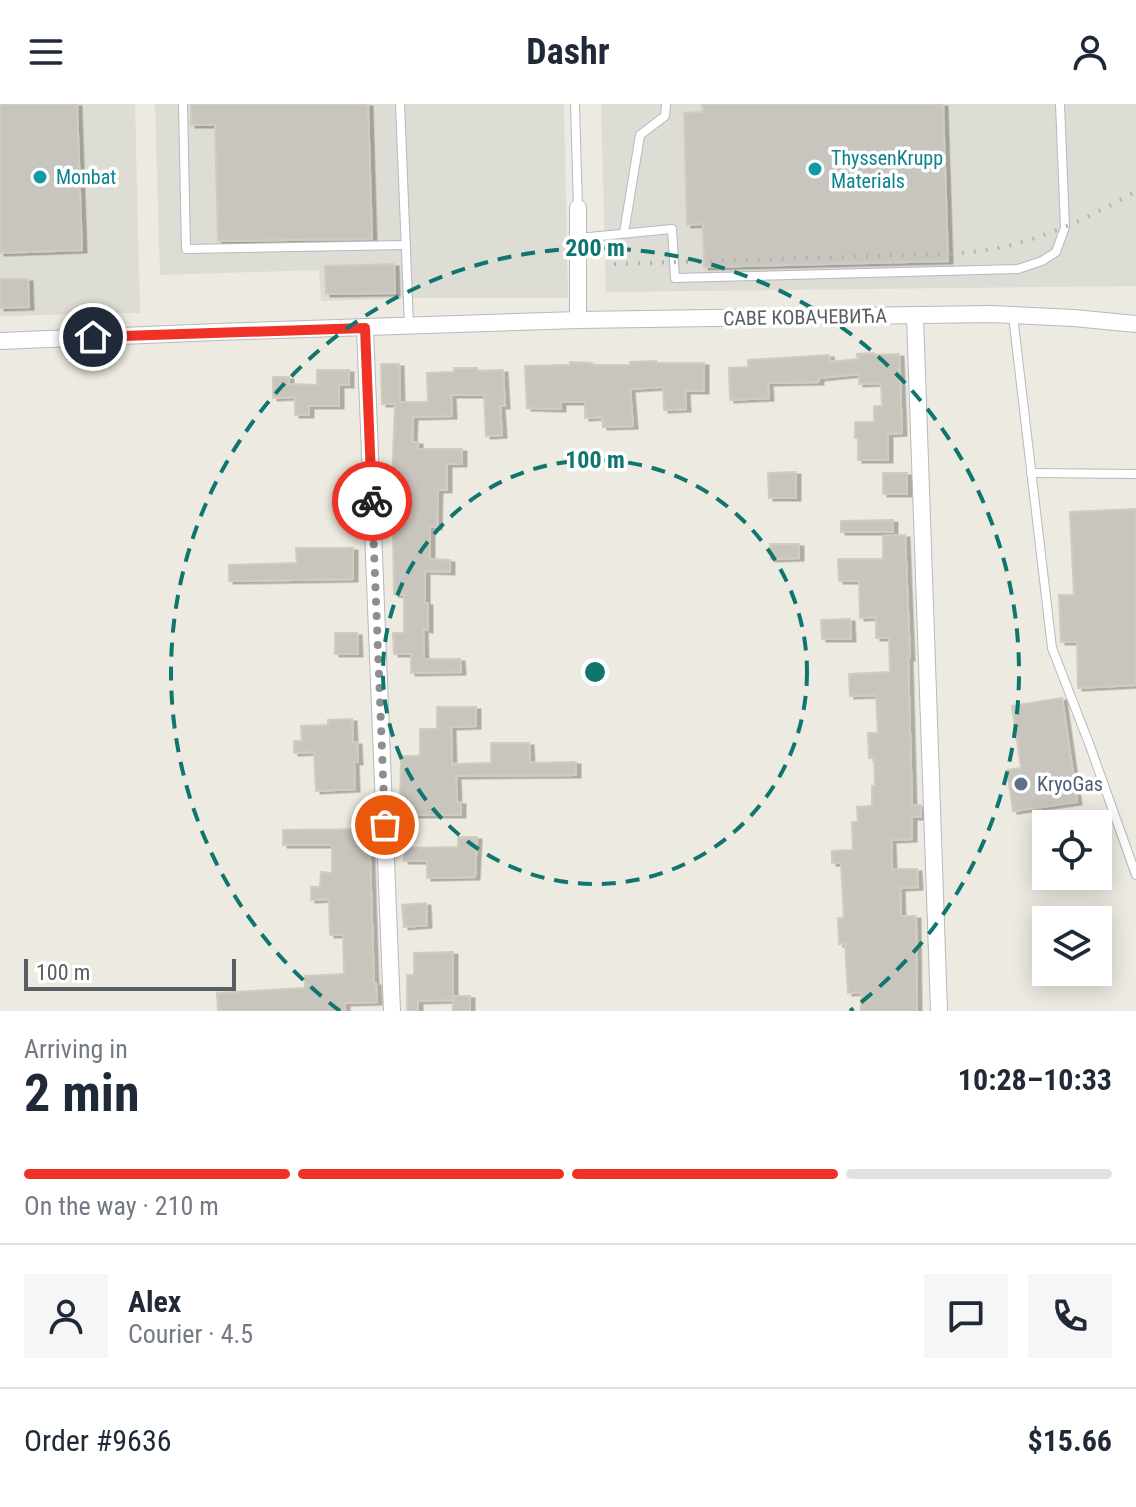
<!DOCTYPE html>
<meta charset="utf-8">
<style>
body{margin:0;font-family:"Roboto Condensed",sans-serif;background:#f6f6f7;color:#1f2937;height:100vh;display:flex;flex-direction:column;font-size:30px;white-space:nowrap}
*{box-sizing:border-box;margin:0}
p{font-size:26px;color:#747a83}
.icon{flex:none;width:44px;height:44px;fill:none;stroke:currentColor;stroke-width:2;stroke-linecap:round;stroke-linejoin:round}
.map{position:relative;height:907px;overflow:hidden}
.panel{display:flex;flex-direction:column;background:#fff;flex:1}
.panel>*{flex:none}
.controls{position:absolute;left:1032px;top:706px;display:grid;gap:16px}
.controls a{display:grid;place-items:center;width:80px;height:80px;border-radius:0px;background:#fff;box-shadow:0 4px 20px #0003;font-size:40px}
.scale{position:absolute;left:24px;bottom:20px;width:212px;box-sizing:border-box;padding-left:8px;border:4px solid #595e62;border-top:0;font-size:22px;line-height:28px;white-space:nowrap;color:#595e62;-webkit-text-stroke:6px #fff;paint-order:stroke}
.pin{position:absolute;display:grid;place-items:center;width:68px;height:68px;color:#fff;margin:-34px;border:4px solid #fff;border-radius:50%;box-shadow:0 2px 8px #0007}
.courier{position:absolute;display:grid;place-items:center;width:80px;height:80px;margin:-40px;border:6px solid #ef3225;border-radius:50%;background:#fff;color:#222;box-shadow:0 2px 10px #0007}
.overview em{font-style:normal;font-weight:700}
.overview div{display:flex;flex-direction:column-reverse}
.overview{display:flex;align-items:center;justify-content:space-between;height:136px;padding:0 24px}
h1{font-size:52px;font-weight:700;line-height:60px}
.bar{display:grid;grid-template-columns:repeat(4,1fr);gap:12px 8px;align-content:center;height:96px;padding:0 24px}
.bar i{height:10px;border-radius:6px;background:#e0e1e3}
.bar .selected{background:#ef3225}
.bar p{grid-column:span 4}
.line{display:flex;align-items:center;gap:20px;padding:0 24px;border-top:2px solid #e0e1e3}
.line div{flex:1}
.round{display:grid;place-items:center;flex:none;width:84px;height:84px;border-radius:0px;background:#f6f6f7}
header{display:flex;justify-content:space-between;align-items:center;height:104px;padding:0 24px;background:#fff;font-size:36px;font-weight:700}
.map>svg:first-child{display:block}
.industrial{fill:#dddcd5}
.building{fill:#c8c5be;stroke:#d2ccbf;stroke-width:2;filter:url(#shadow)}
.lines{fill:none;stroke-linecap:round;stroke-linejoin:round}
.lane-casing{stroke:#b6b9be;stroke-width:10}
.street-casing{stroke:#b6b9be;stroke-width:18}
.lane{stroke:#fff;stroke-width:8}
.street{stroke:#fff;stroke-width:16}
.rail{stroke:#b2b3b3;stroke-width:4;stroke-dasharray:2 10;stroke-linecap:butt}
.done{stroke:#8d8f8e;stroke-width:8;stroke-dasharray:0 14.4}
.route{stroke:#ef3225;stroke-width:10}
.ring{fill:none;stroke:#0f766e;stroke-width:4;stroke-dasharray:14 10}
.culture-dot{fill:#0f9aa8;stroke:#fff;stroke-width:3}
.service-dot{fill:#5c6f8a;stroke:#fff;stroke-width:3}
.labels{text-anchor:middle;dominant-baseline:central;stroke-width:7;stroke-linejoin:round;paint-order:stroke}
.culture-label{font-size:20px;fill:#0d838f;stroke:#fff;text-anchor:start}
.street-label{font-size:20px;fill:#595e62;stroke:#fff}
.service-label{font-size:20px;fill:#4e5e75;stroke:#fff;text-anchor:start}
.centre{fill:#0f766e;stroke:#fff;stroke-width:4}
.ring-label{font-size:24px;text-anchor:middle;font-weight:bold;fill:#0f766e;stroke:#fff;stroke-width:7;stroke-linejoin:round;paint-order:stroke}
</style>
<header><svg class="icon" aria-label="menu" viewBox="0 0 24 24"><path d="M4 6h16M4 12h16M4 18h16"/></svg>Dashr<svg class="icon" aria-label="person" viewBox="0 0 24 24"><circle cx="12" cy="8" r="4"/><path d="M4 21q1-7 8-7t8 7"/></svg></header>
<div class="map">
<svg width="1136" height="907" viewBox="0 0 1136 907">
<defs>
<filter id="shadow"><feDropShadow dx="4.5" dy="2.5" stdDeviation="0" flood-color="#0004"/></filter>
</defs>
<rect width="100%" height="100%" fill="#edeae1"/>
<!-- industrial -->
<g class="industrial">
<path d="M0,0H135L140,209L0,212Z"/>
<path d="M155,0H564L568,194H420L321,197L319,166L160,171Z"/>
<path d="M601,0H1136V182L606,188Z"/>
</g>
<!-- building -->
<g class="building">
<path d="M0,0H77L82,146L0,149Z"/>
<path d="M191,0H368L372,135L218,137L215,21H191Z"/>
<path d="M702,0H943L948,157L704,163L703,120L687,121L684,9L703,8Z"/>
<path d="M394,160L395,189L326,190L325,162Z"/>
<path d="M0,175H28L29,203L0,204Z"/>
<path d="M874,249L875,251L899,250L902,329L888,330V356H858V334H855V318H874V302H882L881,279L859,280V270L819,274V278L768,279L769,294L730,296L729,264L748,263V256L829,251L830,258L858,255L857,250Z"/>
<path d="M656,257V259H704V287H685L686,305L664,306L663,283L630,285L633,322L603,323L602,313L585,314V298H561V305L527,304L525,262L570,261V258L592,259V261H630V258Z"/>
<path d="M381,260H399L400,298H428L427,269L454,268V264H477V267L503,266L505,302H500L502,331L486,332L484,291H451L452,312L413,313L412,338H418V345H462V360H447V386H438L437,423H430V455L450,456V468L425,467V499H428V526L423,525L424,555H460L461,568L411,569V550H394L393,529H404V491L394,490L393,424L400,425V401H396L397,378H392L395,300H382Z"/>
<path d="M317,266H349V281H339V302H309V311H295V293L273,294V273H289V280L317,281Z"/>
<path d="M796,368V394H769L768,369Z"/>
<rect x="883" y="369" width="24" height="21"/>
<path d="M1136,405V581L1078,584L1077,538H1061L1059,491H1074L1070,408Z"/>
<path d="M893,416V428H841V417Z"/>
<path d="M905,431L910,554H908L912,701H921V713H912V735L891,736L892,765H917L918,783L900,784L901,812H916L917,907H861V888L848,889L845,839L839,840L838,814H844L841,759H832V747L853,746L852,718H858L857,703L872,702V682H875L874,654H869L868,629H878L876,591L850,592L849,570L890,568L889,534H876V513L860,514L859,477H839L838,455H883V432Z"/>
<path d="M770,440H799V454L771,455Z"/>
<path d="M296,444H353V475L229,477V461L297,459Z"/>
<path d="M850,515L851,535H822L821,516Z"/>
<path d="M335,529H357L358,550H335Z"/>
<path d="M1062,594L1077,698L1013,707L1007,666L1021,664L1012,602Z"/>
<path d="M437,603H476V622L451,623L452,660L491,659V639H529L530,659L576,658V671L456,672L457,698H461V711H400L401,652H420V625H437Z"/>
<path d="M352,615L353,638H357L358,658H354L355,685L316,687L314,648L294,649V637H302L301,622L328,621V616Z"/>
<path d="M369,725L374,879H376L377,898L345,899V907H218L217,889L305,884V872L344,870L343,831H330L329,795L311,796V783H320L321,768L332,769V741H283V726Z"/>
<path d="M458,733H477L475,773L427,774V757H404V744L458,743Z"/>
<path d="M426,799L427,821L404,823L402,801Z"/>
<path d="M453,848V892H470V907H453V896L418,897V907H407V871H414V849Z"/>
</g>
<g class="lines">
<!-- lane casing -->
<g class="lane-casing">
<g id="lane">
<path d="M183,0L186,145L406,141"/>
<path d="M400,0L409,221"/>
<path d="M575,0L578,104"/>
<path d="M624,129L640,31L665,12L666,0"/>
<path d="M579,134L672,125L675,174L1018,165L1042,157L1056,148L1065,123L1060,0"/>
<path d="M1013,212L1052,544L1090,642L1136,771"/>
<path d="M1031,369L1136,370"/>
</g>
</g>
<!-- street casing -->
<g class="street-casing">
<g id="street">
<path d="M578,104V216"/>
<path d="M915,212L939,907"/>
<path d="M365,224L392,907"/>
<path d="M0,237L217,228L578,216L991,210L1074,214L1136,220"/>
</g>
</g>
<!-- lane -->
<use href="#lane" class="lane"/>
<!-- street -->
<use href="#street" class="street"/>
<!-- rail -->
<path class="rail" d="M614,160L944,150C960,149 977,148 993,145C1045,135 1091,113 1136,87"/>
</g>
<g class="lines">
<!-- done -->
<path class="done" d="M372,397L385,721"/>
<!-- route -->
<path class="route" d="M93,233L365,224L372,397"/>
</g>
<!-- distance rings -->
<g class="ring">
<circle cx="595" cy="568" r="212"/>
<path d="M340 907A424 424 0 1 1 850 907"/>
</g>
<!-- markers -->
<g class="culture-dot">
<circle cx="815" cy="65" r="8"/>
<circle cx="40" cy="73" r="8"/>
</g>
<circle class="service-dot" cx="1021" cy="680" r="8"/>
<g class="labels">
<!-- culture labels -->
<g class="culture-label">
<text x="831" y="54">ThyssenKrupp<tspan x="831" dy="23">Materials</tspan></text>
<text x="56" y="73">Monbat</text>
</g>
<!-- street labels -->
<g class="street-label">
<text transform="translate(805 213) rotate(-1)">САВЕ КОВАЧЕВИЋА</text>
</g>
<!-- service labels -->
<g class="service-label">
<text x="1037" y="680">KryoGas</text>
</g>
</g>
<circle cx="595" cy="568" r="12" class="centre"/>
<g class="ring-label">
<text x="595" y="152">200 m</text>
<text x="595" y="364">100 m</text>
</g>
</svg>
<div class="controls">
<a><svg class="icon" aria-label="locate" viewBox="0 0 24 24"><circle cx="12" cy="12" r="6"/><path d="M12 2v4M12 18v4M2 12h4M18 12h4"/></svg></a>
<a><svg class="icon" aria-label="layers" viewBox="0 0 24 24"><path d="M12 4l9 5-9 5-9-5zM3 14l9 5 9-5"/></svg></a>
</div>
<div class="scale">100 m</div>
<div class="pin" style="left:385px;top:721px;background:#ea580c"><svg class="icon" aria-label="bag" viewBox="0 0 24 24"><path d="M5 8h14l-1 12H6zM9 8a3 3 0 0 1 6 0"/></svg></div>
<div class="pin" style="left:93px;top:233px;background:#1f2937"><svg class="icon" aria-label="home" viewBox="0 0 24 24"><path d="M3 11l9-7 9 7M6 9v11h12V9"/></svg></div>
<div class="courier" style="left:372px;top:397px"><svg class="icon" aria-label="bike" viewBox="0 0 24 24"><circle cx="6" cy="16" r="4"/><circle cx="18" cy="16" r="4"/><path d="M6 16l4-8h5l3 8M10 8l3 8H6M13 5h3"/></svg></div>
</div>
<section class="panel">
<div class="overview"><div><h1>2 min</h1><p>Arriving in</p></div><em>10:28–10:33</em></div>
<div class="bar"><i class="selected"></i><i class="selected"></i><i class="selected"></i><i></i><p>On the way · 210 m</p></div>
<div class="line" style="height:144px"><a class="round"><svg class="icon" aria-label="person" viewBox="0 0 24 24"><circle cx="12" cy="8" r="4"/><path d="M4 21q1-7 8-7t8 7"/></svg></a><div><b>Alex</b><p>Courier · 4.5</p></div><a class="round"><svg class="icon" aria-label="chat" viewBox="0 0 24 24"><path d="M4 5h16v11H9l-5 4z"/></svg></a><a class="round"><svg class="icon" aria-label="phone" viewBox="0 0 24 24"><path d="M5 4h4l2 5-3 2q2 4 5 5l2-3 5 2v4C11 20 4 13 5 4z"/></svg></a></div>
<div class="line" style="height:104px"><div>Order #9636</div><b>$15.66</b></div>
</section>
